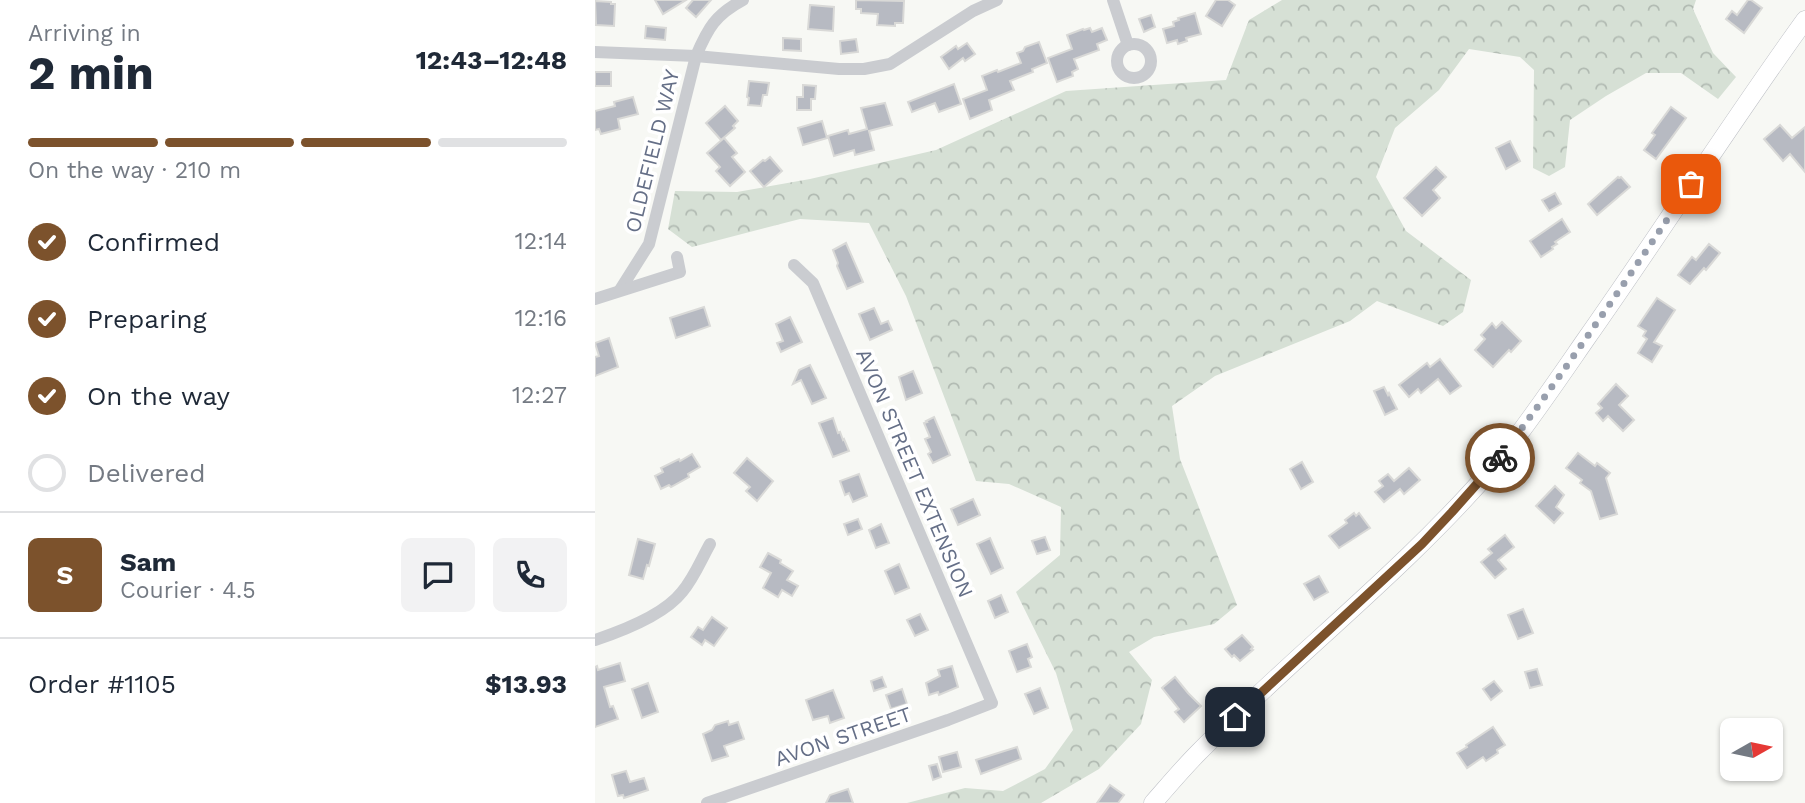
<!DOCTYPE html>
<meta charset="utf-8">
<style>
body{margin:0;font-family:"Work Sans",sans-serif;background:#f2f2f3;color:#1f2937;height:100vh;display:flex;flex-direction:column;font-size:26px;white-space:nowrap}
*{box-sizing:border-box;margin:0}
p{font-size:23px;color:#747a83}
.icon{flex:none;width:38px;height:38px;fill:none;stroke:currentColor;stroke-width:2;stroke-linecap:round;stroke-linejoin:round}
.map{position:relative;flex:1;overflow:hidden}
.details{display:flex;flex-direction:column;background:#fff;width:595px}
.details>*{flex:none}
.needle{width:46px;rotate:81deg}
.buttons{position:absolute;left:1125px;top:718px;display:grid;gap:14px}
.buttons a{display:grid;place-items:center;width:63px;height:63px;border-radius:10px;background:#fff;box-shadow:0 2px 5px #0004;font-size:35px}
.pin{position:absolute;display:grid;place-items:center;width:60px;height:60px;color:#fff;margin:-30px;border-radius:14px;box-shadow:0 4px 10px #0006}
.courier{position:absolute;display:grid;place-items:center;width:70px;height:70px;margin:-35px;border:5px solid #7c522c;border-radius:50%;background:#fff;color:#222;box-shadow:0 2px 9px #0007}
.summary em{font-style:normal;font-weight:700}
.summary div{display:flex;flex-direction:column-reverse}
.summary{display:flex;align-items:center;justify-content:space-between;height:119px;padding:0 28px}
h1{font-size:46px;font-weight:700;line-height:52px}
.bar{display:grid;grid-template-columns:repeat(4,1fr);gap:10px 7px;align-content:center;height:84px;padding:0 28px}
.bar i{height:9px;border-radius:5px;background:#e0e1e3}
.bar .current{background:#7c522c}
.bar p{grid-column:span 4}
.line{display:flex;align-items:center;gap:18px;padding:0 28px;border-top:2px solid #e0e1e3}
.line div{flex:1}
.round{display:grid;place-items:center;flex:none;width:74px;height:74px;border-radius:10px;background:#f2f2f3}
ol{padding:0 28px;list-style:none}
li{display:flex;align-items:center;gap:21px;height:77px}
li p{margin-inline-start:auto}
li .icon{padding:7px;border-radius:50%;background:#7c522c;color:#fff;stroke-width:4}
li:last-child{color:#747a83}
li i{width:38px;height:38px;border:4px solid #e0e1e3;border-radius:50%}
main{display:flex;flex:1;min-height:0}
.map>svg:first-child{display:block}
.forest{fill:url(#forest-crowns)}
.building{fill:#b7bac2;stroke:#d9d9d7;stroke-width:2}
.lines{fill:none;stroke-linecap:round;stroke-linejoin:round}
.secondary-casing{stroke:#bec0c6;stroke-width:19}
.street{stroke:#caccd0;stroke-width:12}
.secondary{stroke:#fff;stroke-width:18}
.done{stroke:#989fad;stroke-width:7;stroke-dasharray:0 12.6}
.route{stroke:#7c522c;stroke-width:9}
.labels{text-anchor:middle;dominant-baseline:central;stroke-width:7;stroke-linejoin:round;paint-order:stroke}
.street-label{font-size:21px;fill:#656f87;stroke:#fff}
</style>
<main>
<section class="details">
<div class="summary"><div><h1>2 min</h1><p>Arriving in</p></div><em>12:43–12:48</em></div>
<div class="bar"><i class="current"></i><i class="current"></i><i class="current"></i><i></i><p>On the way · 210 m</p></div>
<ol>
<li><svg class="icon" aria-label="check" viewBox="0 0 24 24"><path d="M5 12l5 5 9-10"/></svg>Confirmed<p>12:14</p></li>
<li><svg class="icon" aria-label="check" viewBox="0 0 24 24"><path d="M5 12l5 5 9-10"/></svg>Preparing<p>12:16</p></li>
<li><svg class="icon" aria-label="check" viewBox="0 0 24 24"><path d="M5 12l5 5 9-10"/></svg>On the way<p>12:27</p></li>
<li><i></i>Delivered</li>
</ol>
<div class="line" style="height:126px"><b class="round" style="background:#7c522c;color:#fff">S</b><div><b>Sam</b><p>Courier · 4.5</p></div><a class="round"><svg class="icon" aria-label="chat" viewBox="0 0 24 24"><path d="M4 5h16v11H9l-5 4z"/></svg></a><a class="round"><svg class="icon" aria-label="phone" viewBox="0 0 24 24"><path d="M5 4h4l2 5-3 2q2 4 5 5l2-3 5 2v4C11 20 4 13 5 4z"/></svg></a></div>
<div class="line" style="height:91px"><div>Order #1105</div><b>$13.93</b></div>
</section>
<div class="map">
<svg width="1210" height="803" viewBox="0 0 1210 803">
<defs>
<pattern id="forest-crowns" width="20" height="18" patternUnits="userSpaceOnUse" patternTransform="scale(1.75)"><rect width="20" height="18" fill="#d6e0d5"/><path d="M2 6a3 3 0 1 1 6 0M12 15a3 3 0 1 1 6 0" fill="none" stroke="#b1bab2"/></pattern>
</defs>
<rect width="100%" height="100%" fill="#f7f8f4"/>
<!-- forest -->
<path class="forest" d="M687,0H1101L1098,9L1118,53L1141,77L1123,99L1086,73H1051L1011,96L975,120L970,167L954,176L938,168L939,70L925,57L874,49L844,90L800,128L781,177L811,231L876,280L868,312L848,326L782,301L755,321L620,376L577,406L585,459L642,605L619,624L559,637L534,652L557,680L546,724L504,769L446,803H312L370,788L408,791L450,769L478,730L461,673L421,592L465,555L466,507L414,484L381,481L311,296L274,223L205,219L97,247L73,229L80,191L142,192L215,179L341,150L471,91L631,80L654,20Z"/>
<!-- building -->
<g class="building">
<path d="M60,0H91L68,14Z"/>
<path d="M98,0H116L101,17L91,8Z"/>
<path d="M261,0L309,1L308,23H300V26L282,25L283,14L266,13V9H261Z"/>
<path d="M621,0H633L640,5L627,26L611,16Z"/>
<path d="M1153,0H1156L1167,8L1149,33L1131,19L1137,11L1142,15Z"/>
<path d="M0,1L16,2V4H20L19,26L1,25Z"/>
<path d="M215,5L239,7L238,31L213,29Z"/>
<path d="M600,13L606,34L591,38L592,41L583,44L582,40L572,43L568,29L579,26L578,22L584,20L583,18Z"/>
<path d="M556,15L560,27L549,32L544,19Z"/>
<path d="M51,26L71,28L70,40L50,38Z"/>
<path d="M495,28L497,32L507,28L512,40L502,44L504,50L479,59L483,69L477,72L478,76L462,82L453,58L477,49L472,35L488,29L489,30Z"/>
<path d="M188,38L206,39V51L188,50Z"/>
<path d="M261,39L263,52L246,54L245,41Z"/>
<path d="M444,42L452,63L437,69L438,72L415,81L419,90L394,100L397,110L375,119L368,99L392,90L387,76L402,70L403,72L426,63L422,53L428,51L430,47Z"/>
<path d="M372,43L380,54L370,61L368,58L354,69L346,57L361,46L363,49Z"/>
<rect x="0" y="72" width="16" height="14"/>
<path d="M154,81L174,83L172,95H168L166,106L153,105L154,98L152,97Z"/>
<path d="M359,84L366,104L344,112L340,103L317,112L313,102Z"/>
<path d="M208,85L221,86L220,99H216V110H202V97H208Z"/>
<path d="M38,97L43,114L23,119L25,129L6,134L4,129L0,130V111L20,106L19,102Z"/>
<path d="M290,103L297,125L274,131L279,150L260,155L259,150L239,156L233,136L253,130L254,134L272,129L266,108Z"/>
<path d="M130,106L143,121L138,126L140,128L126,140L111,123Z"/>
<path d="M1076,107L1091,118L1061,159L1049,150L1060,135L1057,133Z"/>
<path d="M227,121L232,138L208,145L203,128Z"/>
<path d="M1185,125L1197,138L1210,127V172L1195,154L1188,161L1169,139Z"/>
<path d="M129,138L142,153L137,157L150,172L135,186L121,171L125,167L112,153Z"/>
<path d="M915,141L925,161L911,169L901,148Z"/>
<path d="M175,157L187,171L169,187L155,171L168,160L170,161Z"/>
<path d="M841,167L851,177L838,190L845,198L827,216L809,198Z"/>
<path d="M1023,177L1024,178L1026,177L1035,187L1002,215L993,204Z"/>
<path d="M960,193L966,204L954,211L947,200Z"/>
<path d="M967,219L975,232L960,242L962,244L957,247L958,249L946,257L935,241Z"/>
<path d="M251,243L268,282L252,289L242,266L243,263L238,250Z"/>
<path d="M1114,244L1125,253L1111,270L1109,268L1095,284L1083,275L1097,257L1101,260Z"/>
<path d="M1062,298L1080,310L1059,342L1067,346L1057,362L1043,353L1052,339L1048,336L1051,331L1043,326Z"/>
<path d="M109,307L115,326L81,338L75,318Z"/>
<path d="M279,308L286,324L293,321L297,330L275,340L264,314Z"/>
<path d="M195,317L207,342L186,352L182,343L188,341L181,324Z"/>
<path d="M907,322L926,341L916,352L914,350L898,367L880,350L890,339L886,335L897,323L901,328Z"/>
<path d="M14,338L23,367L0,376V357L4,356L0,343Z"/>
<path d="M845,359L866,386L855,394L843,379L826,393L823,389L814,397L804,385L832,363L835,367Z"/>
<path d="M215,365L231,398L217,404L206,380L198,384L204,370Z"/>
<path d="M318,371L327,393L311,400L304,377Z"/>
<path d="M1021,384L1033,396L1024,405L1039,420L1028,431L1013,416L1008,421L1001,413L1007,408L1003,404Z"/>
<path d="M789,387L793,395L794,393L802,409L790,415L779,391Z"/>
<path d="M339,417L355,455L338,463L333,454L336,452L330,439L335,437L329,423L332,422L331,421Z"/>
<path d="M238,418L243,433L245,432L248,440L249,439L254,451L238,457L224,423Z"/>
<path d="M983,453L1000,466L1002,463L1015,473L1011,478L1022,514L1005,519L996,491L985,483L987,480L971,468Z"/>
<path d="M97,454L105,467L93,474L94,477L76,487L74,485L66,489L60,476L68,472L66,468L84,459L85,461Z"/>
<path d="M152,458L178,481L162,501L151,491L155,487L139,473Z"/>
<path d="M707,462L718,482L706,489L695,469Z"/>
<path d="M814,468L825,480L809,494L805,489L789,502L780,492L788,486L784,481L793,474L799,481Z"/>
<path d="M264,474L272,496L258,502L254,493L250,495L245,481Z"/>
<path d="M960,486L969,495L961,507L968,513L959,523L941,506Z"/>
<path d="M378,499L385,515L363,525L356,509Z"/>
<path d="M759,513L761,516L764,513L775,528L744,548L734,536L752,523L750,520Z"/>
<path d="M263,519L267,529L253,535L249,524Z"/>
<path d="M286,524L294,543L281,548L274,530Z"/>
<path d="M910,535L919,547L903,560L911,569L900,578L886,562L897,553L893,549Z"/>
<path d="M450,537L455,550L442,554L437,541Z"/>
<path d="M395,538L408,568L396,574L382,544Z"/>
<path d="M43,539L60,544L54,566L52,565L48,579L34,575Z"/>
<path d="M173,553L186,560L185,563L198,571L192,580L203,586L197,596L187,590L183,597L168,588L176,573L165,567Z"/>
<path d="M304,564L314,588L300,594L290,571Z"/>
<path d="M724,576L733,592L719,600L709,584Z"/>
<path d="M406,595L413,612L400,618L393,601Z"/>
<path d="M928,609L938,633L923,639L913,615Z"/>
<path d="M325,614L333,630L320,636L312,620Z"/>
<path d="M117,617L132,628L119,646L110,640L107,645L96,637L103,627L108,630Z"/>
<path d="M647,635L658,647L656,649L658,650L645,661L639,655L637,657L630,649Z"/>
<path d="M432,644L437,657L433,659L436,667L422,672L414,651Z"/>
<path d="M25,663L30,681L9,687L15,707L18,706L23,719L0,727V667L2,666L3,670Z"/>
<path d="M357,666L363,687L344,695L343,692L334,695L331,683L345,676L343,670Z"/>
<path d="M942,669L947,685L935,688L930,672Z"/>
<path d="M287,677L291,687L279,691L276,681Z"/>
<path d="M580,677L593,693L606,706L589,722L580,712L584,709L567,688Z"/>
<path d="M899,681L907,691L896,700L888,689Z"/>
<path d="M53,683L63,712L47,718L37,689Z"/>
<path d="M445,688L453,708L439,714L430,694Z"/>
<path d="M307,689L312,704L296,709L291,695Z"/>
<path d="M238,690L249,718L235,723L233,716L218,720L211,700Z"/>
<path d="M133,721L134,725L143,722L149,739L129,746L133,756L117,761L108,734L117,730L120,725Z"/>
<path d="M898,727L910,745L902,750L903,753L891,761L888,757L872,768L862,753L872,747L871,745Z"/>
<path d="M422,747L426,759L386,774L381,760Z"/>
<path d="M362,752L366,767L348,772L344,757Z"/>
<path d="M342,764L346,777L338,780L334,766Z"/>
<path d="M31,771L35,782L49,778L53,790L29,798L28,795L23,796L17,775Z"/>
<path d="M515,785L529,795L523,803H502Z"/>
<path d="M253,789L258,803H231L235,795Z"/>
</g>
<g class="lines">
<!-- secondary casing -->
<g class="secondary-casing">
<path id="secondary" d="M558,803C573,786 588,768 604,752C701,654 811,569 901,464C933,424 962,381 991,339C1065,234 1134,125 1210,20"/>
</g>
<!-- street -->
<g class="street">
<path d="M518,0L533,45"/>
<circle cx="539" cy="61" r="17"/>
<path d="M0,52L101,56L244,69H269L295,64L378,11L402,0"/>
<path d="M25,290L54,244L101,56C113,28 120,15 148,0"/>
<path d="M0,299L85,272L82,257"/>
<path d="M0,640C27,631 69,615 87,592C99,578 106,560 115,544"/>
<path d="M112,803L353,720L397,703L218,283L199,265"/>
</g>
<!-- secondary -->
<use href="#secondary" class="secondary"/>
</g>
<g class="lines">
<!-- done -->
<path class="done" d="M905,458C971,369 1034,277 1096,184"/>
<!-- route -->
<path class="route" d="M640,717L827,544L857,512L905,458"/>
</g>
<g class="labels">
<!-- street labels -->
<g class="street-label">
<text transform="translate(57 151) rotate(-76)">OLDEFIELD WAY</text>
<text transform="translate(320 473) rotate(67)">AVON STREET EXTENSION</text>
<text transform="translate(248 736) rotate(-19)">AVON STREET</text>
</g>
</g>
</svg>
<div class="buttons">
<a><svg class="needle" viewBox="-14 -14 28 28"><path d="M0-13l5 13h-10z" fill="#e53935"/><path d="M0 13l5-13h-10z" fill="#747a83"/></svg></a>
</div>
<div class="pin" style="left:1096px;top:184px;background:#ea580c"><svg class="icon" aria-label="bag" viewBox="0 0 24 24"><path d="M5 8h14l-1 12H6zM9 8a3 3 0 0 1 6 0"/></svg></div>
<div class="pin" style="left:640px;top:717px;background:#1f2937"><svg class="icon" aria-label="home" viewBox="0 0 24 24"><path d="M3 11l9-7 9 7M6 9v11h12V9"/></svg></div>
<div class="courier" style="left:905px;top:458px"><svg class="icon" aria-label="bike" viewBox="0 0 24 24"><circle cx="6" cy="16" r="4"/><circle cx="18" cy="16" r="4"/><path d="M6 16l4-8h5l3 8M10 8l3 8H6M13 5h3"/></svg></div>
</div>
</main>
